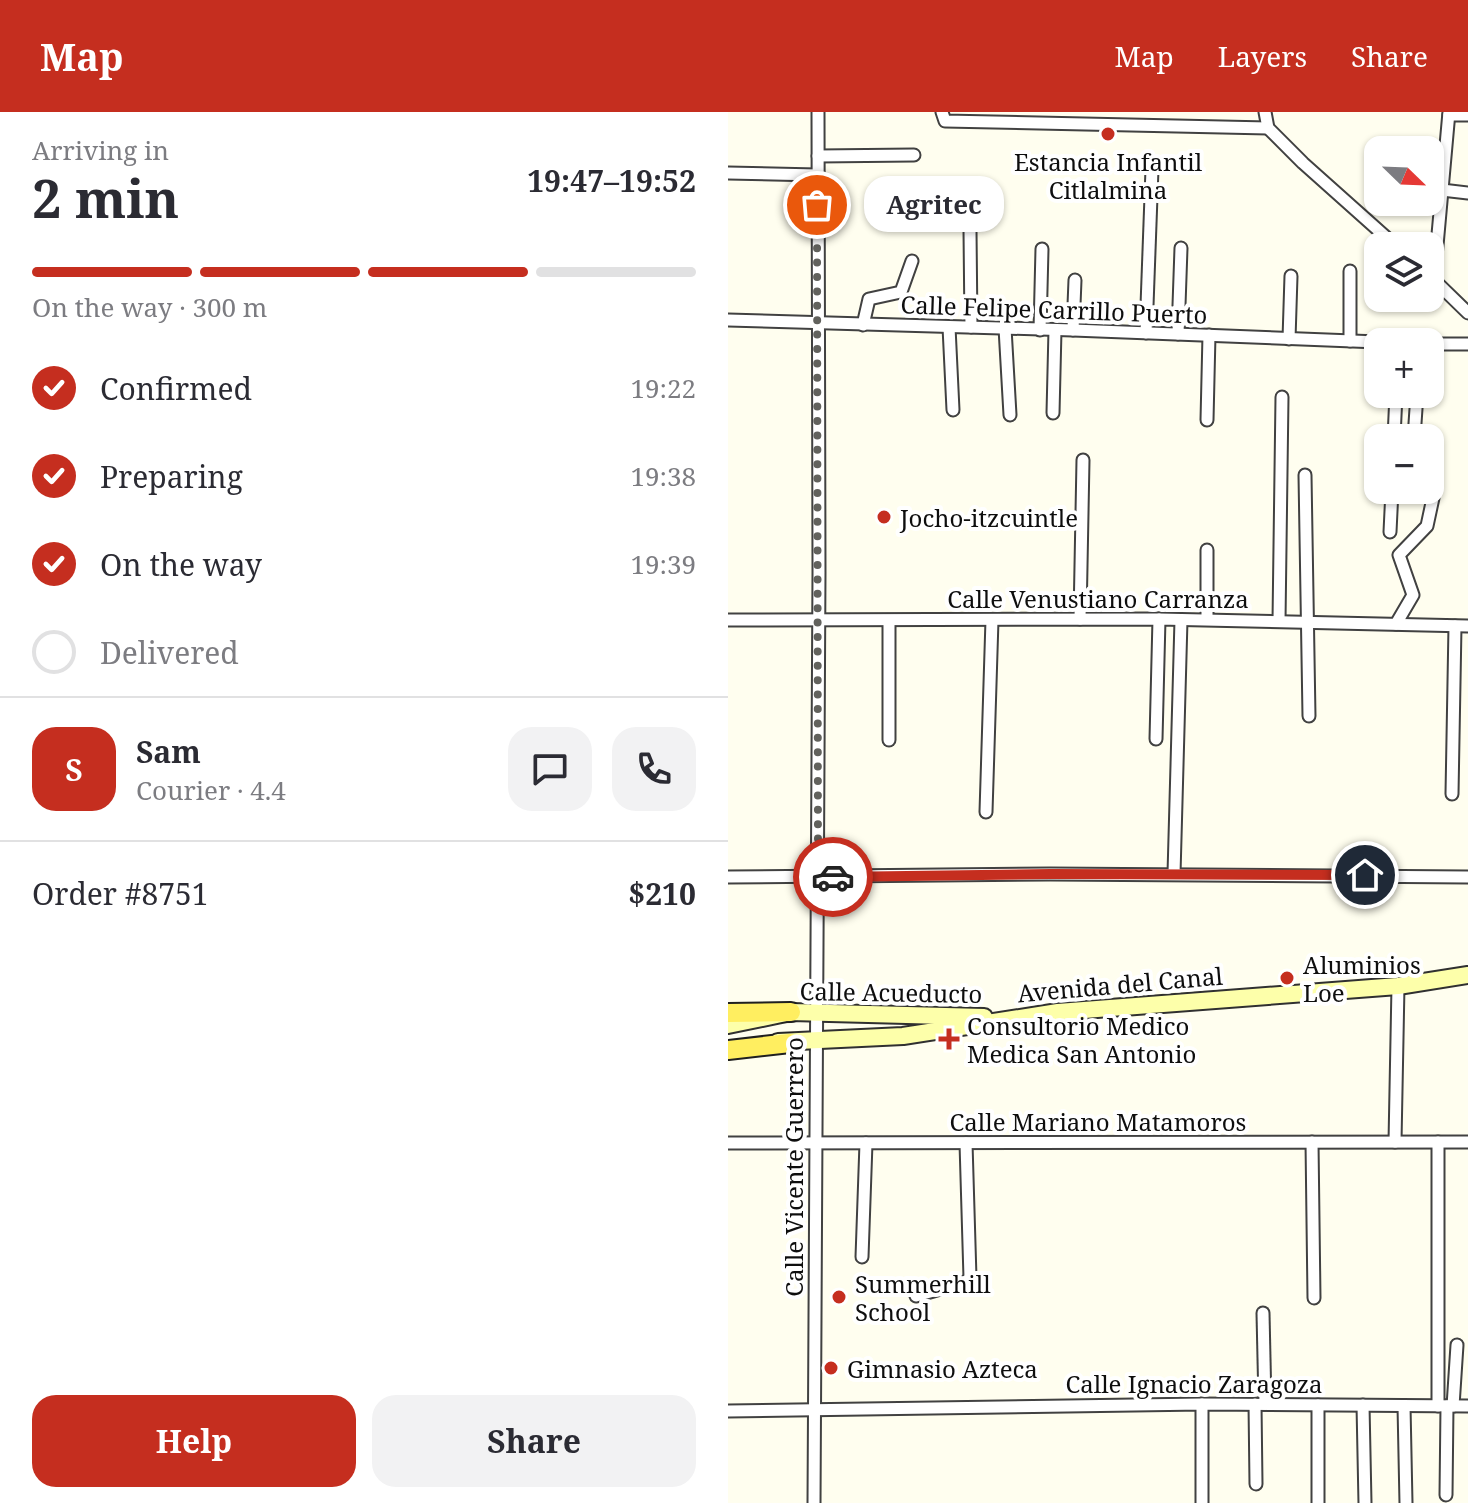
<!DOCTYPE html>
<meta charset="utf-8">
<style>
body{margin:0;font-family:"Noto Serif",serif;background:#f2f2f3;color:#2b2b33;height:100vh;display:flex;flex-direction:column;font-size:30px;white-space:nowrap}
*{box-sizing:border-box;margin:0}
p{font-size:26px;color:#7c7c81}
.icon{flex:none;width:44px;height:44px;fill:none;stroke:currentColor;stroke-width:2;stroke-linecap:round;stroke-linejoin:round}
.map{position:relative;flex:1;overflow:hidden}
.sheet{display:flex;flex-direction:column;background:#fff;width:728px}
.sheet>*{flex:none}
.needle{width:52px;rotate:113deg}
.fabs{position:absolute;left:636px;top:24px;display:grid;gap:16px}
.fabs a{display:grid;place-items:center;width:80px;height:80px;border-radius:16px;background:#fff;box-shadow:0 2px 6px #0004;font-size:40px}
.pin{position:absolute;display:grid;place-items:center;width:68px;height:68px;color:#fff;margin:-34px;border:4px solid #fff;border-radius:50%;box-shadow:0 2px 8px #0007}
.courier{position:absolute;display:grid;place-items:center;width:80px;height:80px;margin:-40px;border:6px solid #c52e1f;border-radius:50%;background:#fff;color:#222;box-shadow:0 2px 10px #0007}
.bubble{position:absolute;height:56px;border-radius:24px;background:#fff;box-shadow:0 2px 6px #0004;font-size:26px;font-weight:700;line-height:56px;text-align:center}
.summary em{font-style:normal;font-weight:700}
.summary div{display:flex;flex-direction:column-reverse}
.summary{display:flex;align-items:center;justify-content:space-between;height:136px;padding:0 32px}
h1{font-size:52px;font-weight:700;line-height:60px}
.bar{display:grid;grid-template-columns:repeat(4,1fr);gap:12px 8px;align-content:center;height:96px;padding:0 32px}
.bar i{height:10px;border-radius:6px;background:#e1e1e2}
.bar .on{background:#c52e1f}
.bar p{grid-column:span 4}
.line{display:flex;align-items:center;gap:20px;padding:0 32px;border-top:2px solid #e1e1e2}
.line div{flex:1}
.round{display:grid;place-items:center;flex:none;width:84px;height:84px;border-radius:24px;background:#f2f2f3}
ol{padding:0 32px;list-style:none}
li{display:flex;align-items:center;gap:24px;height:88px}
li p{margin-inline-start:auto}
li .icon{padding:8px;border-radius:50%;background:#c52e1f;color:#fff;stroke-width:4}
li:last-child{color:#7c7c81}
li i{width:44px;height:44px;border:4px solid #e1e1e2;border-radius:50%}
.action{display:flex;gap:16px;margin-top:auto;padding:16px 32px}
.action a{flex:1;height:92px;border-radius:24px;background:#c52e1f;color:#fff;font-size:32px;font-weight:700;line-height:92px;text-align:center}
.action a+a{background:#f2f2f3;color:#2b2b33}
header{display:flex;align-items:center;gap:48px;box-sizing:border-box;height:112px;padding:0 40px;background:#c52e1f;color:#fff}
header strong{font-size:38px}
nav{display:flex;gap:44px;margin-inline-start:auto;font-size:28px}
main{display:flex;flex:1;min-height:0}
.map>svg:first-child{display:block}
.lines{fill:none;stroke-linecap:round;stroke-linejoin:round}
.street-casing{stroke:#414141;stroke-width:15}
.secondary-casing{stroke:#303030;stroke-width:20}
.primary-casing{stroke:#1f1f1f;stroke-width:22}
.street{stroke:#fff;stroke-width:11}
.secondary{stroke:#fdffaa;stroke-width:16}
.primary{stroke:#ffee60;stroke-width:18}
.done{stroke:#62625d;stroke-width:8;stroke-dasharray:0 14.4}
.route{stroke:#c52e1f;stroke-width:10}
.poi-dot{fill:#c52e1f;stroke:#fff;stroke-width:3}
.labels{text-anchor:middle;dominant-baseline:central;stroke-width:8;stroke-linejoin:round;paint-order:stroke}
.poi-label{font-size:24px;fill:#0e0e0e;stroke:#fff;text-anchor:start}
.street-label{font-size:24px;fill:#0e0e0e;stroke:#fff}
</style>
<header>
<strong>Map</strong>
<nav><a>Map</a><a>Layers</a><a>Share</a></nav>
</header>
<main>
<section class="sheet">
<div class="summary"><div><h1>2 min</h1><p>Arriving in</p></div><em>19:47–19:52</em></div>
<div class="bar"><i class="on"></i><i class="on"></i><i class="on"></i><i></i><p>On the way · 300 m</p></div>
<ol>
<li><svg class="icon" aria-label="check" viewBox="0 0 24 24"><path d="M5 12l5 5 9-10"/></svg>Confirmed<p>19:22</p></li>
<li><svg class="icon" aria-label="check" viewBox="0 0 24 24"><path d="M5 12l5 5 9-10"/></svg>Preparing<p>19:38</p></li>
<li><svg class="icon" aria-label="check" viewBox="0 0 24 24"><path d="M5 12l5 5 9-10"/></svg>On the way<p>19:39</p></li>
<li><i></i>Delivered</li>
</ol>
<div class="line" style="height:144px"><b class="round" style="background:#c52e1f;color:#fff">S</b><div><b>Sam</b><p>Courier · 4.4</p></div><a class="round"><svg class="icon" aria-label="chat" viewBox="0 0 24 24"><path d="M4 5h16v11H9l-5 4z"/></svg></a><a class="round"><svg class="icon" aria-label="phone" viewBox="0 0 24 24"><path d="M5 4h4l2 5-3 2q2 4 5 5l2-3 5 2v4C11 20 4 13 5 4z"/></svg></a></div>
<div class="line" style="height:104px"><div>Order #8751</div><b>$210</b></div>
<div class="action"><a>Help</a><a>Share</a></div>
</section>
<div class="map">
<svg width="740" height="1391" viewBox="0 0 740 1391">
<rect width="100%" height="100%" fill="#fffeef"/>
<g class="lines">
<!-- street casing -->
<g class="street-casing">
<g id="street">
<path d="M214,0L217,9L540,16"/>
<path d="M537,0L540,16L575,51L668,134"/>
<path d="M721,3H740"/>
<path d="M90,44L186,43"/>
<path d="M0,61L89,63"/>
<path d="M714,78L740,81"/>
<path d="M242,118L243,215"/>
<path d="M622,159V229"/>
<path d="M702,164L740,201"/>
<path d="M706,167L721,0"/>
<path d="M0,208L345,218L650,230"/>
<path d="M135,213L141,187L173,180L184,149"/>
<path d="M221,215L225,298"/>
<path d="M277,216L282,303"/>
<path d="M312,218L314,137"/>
<path d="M345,218L347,168"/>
<path d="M418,221L424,57"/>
<path d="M450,222L453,136"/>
<path d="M561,227L563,164"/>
<path d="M702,232H740"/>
<path d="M325,301L327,218"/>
<path d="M479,308L481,223"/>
<path d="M666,326L668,282"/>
<path d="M686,326L689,282"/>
<path d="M577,363L581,604"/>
<path d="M662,420L664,378"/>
<path d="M479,438V507"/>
<path d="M352,507L355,348"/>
<path d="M0,508L431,507L740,514"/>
<path d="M161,509V628"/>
<path d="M551,509L554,285"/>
<path d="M668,512L685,483L671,443L699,414L705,386L703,383L685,382L682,378"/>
<path d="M428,627L431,507"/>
<path d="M724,682L727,514"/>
<path d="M258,700L264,508"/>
<path d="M446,762L453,508"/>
<path d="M0,765L322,762L740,765"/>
<path d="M584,1030L586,1186"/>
<path d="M667,1030L670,874"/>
<path d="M0,1031L740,1030"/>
<path d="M134,1145L138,1031"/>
<path d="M188,1184L237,1170L242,1166L238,1031"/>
<path d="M535,1201L537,1292"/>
<path d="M474,1292V1391"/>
<path d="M527,1292L528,1372"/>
<path d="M590,1293V1391"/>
<path d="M635,1293L637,1391"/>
<path d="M676,1294L678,1391"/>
<path d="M710,1294V1030"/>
<path d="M725,1294L729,1233"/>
<path d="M0,1299L474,1292L740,1294"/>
<path d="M718,1383L719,1294"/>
<path d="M86,1391L91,460L90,0"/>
</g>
</g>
<!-- secondary casing -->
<g class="secondary-casing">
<g id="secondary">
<path d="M0,913L63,900L256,905"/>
<path d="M50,930L175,924L330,900L670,874L740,863"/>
</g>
</g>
<!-- primary casing -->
<g class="primary-casing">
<g id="primary">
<path d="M0,901L63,900"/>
<path d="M0,938L62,931"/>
</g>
</g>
<!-- street -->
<use href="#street" class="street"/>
<!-- secondary -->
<use href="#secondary" class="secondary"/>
<!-- primary -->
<use href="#primary" class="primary"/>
</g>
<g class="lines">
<!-- done -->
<path class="done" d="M89,93L90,766L105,765"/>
<!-- route -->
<path class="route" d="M105,765L322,762L637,763"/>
</g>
<!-- markers -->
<g class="poi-dot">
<circle cx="380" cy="22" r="8"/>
<circle cx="156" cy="405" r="8"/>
<circle cx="559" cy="866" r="8"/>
<path d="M217 915h8v8h8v8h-8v8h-8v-8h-8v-8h8z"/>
<circle cx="111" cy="1185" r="8"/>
<circle cx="103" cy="1256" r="8"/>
</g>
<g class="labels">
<!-- poi labels -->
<g class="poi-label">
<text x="380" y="49" text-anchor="middle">Estancia Infantil<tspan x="380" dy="28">Citlalmina</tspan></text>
<text x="172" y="405">Jocho-itzcuintle</text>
<text x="575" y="852">Aluminios<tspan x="575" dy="28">Loe</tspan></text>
<text x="239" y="913">Consultorio Medico<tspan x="239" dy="28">Medica San Antonio</tspan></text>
<text x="127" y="1171">Summerhill<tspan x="127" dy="28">School</tspan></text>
<text x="119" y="1256">Gimnasio Azteca</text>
</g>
<!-- street labels -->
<g class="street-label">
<text transform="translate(326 197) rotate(2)">Calle Felipe Carrillo Puerto</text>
<text x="370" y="486">Calle Venustiano Carranza</text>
<text transform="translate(392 872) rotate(-5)">Avenida del Canal</text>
<text transform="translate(163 880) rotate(1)">Calle Acueducto</text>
<text x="370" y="1009">Calle Mariano Matamoros</text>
<text transform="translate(65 1055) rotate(-90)">Calle Vicente Guerrero</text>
<text x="466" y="1271">Calle Ignacio Zaragoza</text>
</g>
</g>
</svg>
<div class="fabs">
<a><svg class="needle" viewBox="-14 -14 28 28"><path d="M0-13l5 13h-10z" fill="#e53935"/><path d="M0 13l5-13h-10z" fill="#7c7c81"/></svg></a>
<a><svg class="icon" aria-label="layers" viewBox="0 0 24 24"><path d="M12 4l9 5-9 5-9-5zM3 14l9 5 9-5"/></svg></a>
<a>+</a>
<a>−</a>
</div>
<div class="pin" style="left:89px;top:93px;background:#ea580c"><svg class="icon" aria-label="bag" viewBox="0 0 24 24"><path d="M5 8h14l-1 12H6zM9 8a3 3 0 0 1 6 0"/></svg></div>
<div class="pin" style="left:637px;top:763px;background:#1f2937"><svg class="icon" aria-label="home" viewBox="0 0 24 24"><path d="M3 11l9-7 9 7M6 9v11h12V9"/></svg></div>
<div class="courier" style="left:105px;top:765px"><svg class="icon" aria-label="car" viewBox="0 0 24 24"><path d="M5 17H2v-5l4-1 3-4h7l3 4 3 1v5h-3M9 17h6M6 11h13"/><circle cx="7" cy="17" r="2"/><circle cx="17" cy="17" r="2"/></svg></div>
<div class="bubble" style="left:136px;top:64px;width:140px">Agritec</div>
</div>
</main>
